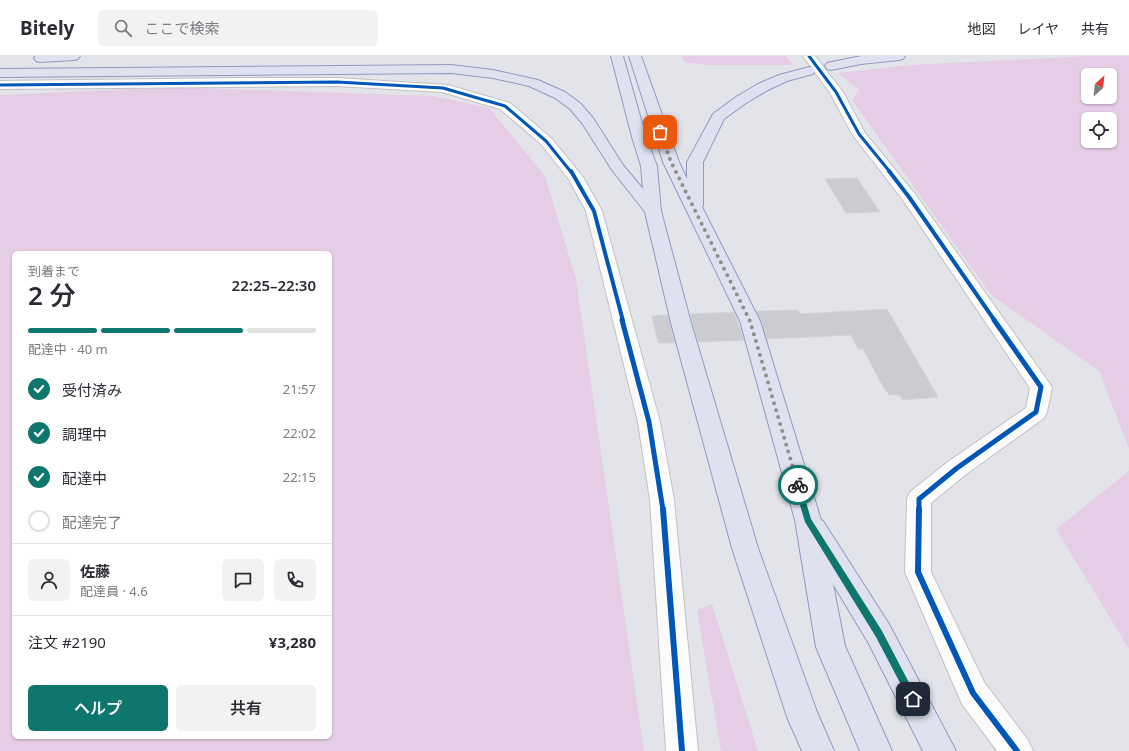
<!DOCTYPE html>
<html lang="ja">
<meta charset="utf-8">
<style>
body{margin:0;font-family:"Noto Sans","Noto Sans JP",sans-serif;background:#f2f2f3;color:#2b2b33;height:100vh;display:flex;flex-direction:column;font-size:15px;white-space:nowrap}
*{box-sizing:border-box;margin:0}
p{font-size:13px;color:#7c7c81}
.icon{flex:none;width:22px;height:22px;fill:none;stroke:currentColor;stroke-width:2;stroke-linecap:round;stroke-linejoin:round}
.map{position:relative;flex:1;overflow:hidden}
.side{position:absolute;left:12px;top:195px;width:320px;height:488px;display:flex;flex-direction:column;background:#fff;border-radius:6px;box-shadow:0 1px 3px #0004}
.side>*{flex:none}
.needle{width:26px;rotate:27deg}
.buttons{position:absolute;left:1081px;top:12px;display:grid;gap:8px}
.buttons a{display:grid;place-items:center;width:36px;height:36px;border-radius:6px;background:#fff;box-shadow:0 1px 3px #0004;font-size:20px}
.pin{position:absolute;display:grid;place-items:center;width:34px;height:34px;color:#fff;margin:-17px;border-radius:8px;box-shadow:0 2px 6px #0006}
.courier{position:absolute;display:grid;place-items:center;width:40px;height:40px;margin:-20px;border:3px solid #0f766e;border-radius:50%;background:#fff;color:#222;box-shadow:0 1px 5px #0007}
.overview em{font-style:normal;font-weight:600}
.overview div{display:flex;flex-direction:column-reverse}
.overview{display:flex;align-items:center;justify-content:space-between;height:68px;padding:0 16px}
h1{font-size:26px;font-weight:600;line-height:30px}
.bar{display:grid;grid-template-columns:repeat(4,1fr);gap:6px 4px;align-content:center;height:48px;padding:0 16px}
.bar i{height:5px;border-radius:3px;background:#e1e1e2}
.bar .current{background:#0f766e}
.bar p{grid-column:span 4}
.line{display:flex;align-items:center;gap:10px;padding:0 16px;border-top:1px solid #e1e1e2}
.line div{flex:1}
.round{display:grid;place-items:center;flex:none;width:42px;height:42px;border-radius:6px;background:#f2f2f3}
ol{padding:0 16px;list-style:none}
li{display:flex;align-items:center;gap:12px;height:44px}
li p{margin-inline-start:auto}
li .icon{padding:4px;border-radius:50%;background:#0f766e;color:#fff;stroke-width:4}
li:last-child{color:#7c7c81}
li i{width:22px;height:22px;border:2px solid #e1e1e2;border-radius:50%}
.action{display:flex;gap:8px;margin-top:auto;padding:8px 16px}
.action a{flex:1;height:46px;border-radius:6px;background:#0f766e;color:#fff;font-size:16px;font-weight:600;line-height:46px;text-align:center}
.action a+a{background:#f2f2f3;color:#2b2b33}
header{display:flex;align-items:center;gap:24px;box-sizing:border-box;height:56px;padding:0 20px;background:#fff;border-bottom:1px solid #e1e1e2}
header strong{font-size:19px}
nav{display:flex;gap:22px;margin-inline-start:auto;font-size:14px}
.search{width:280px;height:36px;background:#f2f2f3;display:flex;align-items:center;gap:10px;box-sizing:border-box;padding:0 14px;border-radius:6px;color:#7c7c81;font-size:15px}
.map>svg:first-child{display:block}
.green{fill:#e5cde5;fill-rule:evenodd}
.building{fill:#ccccd0;stroke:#d2d4d9}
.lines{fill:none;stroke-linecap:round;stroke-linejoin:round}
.street-casing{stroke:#c2c1c2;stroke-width:2}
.highway-casing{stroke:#909ac1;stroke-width:2}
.street{fill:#fbfbfc;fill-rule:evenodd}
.highway{fill:#dfe1ee;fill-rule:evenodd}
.cycleway-far3-casing{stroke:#fff;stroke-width:4.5}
.cycleway-far2-casing{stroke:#fff;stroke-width:6}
.cycleway-far1-casing{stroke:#fff;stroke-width:8}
.cycleway-casing{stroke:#fff;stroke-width:9}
.cycleway-far3{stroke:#0057b8;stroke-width:3}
.cycleway-far2{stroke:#0057b8;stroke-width:4}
.cycleway-far1{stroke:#0057b8;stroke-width:5}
.cycleway{stroke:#0057b8;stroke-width:6}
.route{fill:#0f766e}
.done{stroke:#8f8e8c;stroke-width:4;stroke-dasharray:0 7.2}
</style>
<header>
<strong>Bitely</strong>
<div class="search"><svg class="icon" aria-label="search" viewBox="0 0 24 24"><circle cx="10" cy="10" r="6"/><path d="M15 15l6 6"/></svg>ここで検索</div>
<nav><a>地図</a><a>レイヤ</a><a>共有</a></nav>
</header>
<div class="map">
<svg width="1129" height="695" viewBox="0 0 1129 695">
<rect width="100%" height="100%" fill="#e3e4ea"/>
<!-- green -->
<g class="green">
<path d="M681,0H786L794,9H706L684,6Z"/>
<path d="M1089,0H1129V393L1099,315L991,239L852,44L859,34L838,17L911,9ZM1088,19H1110V41H1088ZM1088,63H1110V85H1088Z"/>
<path d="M171,31L434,40L489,52L545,120L576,223L644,695H0V39ZM14,197H330V681H14Z"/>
<path d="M1129,415V593L1056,473Z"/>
<path d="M712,548L758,695H721L697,554Z"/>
</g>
<!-- building -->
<g class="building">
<path d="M857,122L880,156L846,157L825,123Z"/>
<path d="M887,253L938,341L902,344L900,339H889L888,336H886L863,293H858L851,279L767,283L757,255L798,254L800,258Z"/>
<path d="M734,256L744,284L698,286L690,258Z"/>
<path d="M668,259L675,287H658L652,260Z"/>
</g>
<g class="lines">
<!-- street casing -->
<g class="street-casing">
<g id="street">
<path d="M803,0H815L843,36L865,77L915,138L1052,331L1047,356L1044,362L965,419L931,447V516L984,626L1028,684L1033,695H997L962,648L905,516L907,443L910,436L949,405L1026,352L1030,332L903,144L852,78L830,37Z"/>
<path d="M237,22H337L448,29L510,47L551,82L583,121L602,155L660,366L674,444L698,695H666L650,444L638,366L586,155L568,122L541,88L500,53L442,36L337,30L0,33V25Z"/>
</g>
</g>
<!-- highway casing -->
<g class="highway-casing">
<g id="highway">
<path d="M35,0H80L78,3L74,4L40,6L36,5L34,2Z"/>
<path d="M611,0H623L646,81L657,110L661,155L691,267L758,492L817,656L834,695H802L787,661L732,492L671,267L645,156L612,114L582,67L570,53L555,42L529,30L493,22L451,17L0,21V13L451,9L493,14L538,24L565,36L580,47L593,62L623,109L643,133L641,110L632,81Z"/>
<path d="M629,0H641L679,106L687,123V106L713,58L736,41L758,28L779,19L809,11L813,12L815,15L813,18L787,25L768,34L746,47L724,63L703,106V149L702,151L760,265L821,464L823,465L889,568L956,695H923L869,588L833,528L845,590L892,695H860L816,591L795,464L740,265L663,106Z"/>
<path d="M861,0H905L903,3L899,4L861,8L831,14L827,13L825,10L827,7Z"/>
</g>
</g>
<!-- street -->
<use href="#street" class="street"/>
<!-- highway -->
<use href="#highway" class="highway"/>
<!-- cycleway-far3 casing -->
<g class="cycleway-far3-casing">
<g id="cycleway-far3">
<path d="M809,0L836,36L859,78L890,116"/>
<path d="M0,29L337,26L443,32L505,50L546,85L571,116"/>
</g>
</g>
<!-- cycleway-far2 casing -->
<g class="cycleway-far2-casing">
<g id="cycleway-far2">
<path d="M571,115L594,155L623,265"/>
<path d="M889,115L909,141L995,265"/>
</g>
</g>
<!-- cycleway-far1 casing -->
<g class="cycleway-far1-casing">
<g id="cycleway-far1">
<path d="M622,264L649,366L663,454"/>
<path d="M919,454V443L957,412L1036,356L1041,331L994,264"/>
</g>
</g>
<!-- cycleway casing -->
<g class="cycleway-casing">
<g id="cycleway">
<path d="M663,453L682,695"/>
<path d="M919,453L918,516L973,637L1017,695"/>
</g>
</g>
<!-- cycleway-far3 -->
<use href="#cycleway-far3" class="cycleway-far3"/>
<!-- cycleway-far2 -->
<use href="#cycleway-far2" class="cycleway-far2"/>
<!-- cycleway-far1 -->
<use href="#cycleway-far1" class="cycleway-far1"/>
<!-- cycleway -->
<use href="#cycleway" class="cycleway"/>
</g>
<!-- route -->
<path class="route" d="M798,426L801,429L811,463L882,575L916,640L918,643L916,646L913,647L910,646L876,581L805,466L794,429Z"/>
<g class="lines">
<!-- done -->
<path class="done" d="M660,76L671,106L750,265L798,429"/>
</g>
</svg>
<div class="buttons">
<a><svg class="needle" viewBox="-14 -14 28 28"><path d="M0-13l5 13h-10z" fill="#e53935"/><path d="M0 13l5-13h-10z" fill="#7c7c81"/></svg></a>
<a><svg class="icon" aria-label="locate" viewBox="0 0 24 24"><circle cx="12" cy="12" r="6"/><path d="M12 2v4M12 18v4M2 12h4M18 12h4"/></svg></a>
</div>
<div class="pin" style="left:660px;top:76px;background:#ea580c"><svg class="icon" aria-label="bag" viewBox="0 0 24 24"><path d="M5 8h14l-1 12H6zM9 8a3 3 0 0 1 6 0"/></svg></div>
<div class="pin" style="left:913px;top:643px;background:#1f2937"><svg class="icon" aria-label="home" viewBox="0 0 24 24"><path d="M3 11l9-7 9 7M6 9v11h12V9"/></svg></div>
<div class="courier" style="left:798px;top:429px"><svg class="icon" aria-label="bike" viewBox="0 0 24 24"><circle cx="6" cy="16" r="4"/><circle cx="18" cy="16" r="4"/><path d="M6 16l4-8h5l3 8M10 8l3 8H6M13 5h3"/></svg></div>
<section class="side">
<div class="overview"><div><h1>2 分</h1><p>到着まで</p></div><em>22:25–22:30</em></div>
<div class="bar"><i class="current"></i><i class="current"></i><i class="current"></i><i></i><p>配達中 · 40 m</p></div>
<ol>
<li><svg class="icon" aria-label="check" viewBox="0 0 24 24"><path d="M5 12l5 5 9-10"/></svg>受付済み<p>21:57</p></li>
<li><svg class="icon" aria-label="check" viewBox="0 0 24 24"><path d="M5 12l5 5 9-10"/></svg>調理中<p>22:02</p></li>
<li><svg class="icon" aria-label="check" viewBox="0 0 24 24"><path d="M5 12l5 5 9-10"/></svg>配達中<p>22:15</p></li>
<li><i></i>配達完了</li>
</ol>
<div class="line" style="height:72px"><a class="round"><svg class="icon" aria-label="person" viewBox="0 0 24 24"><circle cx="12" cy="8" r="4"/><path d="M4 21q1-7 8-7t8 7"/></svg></a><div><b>佐藤</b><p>配達員 · 4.6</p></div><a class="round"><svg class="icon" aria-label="chat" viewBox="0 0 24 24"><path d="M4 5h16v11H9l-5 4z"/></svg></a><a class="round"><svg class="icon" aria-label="phone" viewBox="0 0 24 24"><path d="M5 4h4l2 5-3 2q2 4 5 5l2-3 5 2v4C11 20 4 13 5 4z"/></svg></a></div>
<div class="line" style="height:52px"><div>注文 #2190</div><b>¥3,280</b></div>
<div class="action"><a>ヘルプ</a><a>共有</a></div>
</section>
</div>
